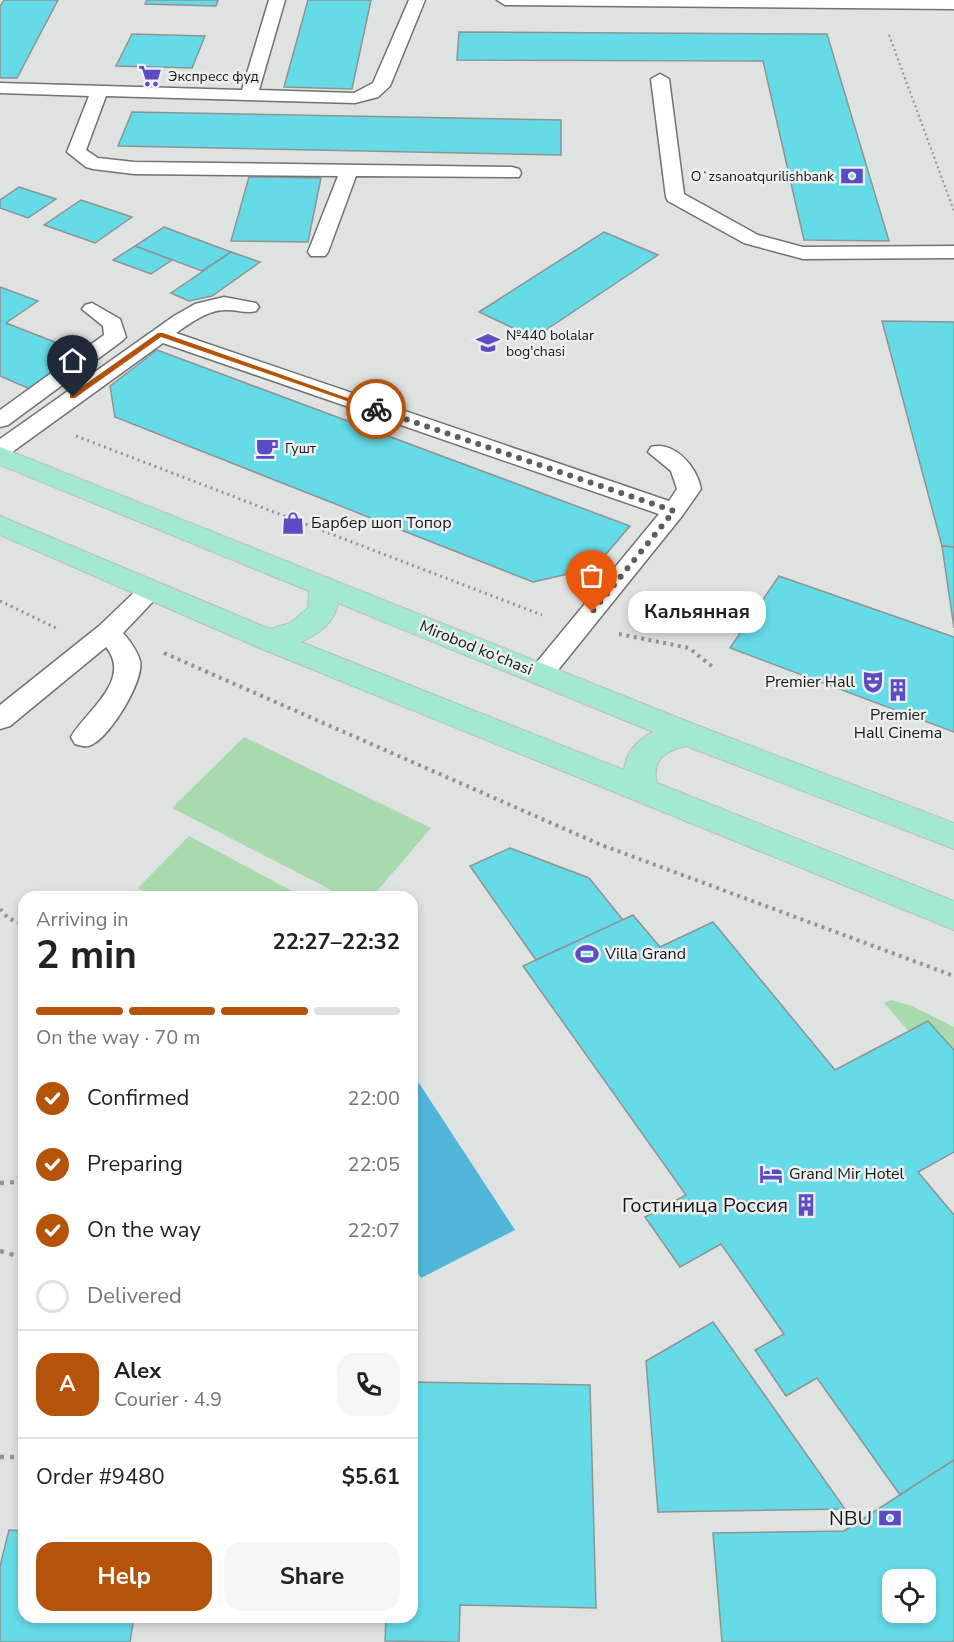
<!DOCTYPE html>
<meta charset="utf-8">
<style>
body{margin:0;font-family:"Nunito Sans",sans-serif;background:#f6f6f6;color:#222;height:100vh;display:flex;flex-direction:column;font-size:22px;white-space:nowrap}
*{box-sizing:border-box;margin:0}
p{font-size:20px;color:#767676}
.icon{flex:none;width:33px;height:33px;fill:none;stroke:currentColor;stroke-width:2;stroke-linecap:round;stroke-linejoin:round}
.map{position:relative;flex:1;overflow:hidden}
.drawer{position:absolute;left:18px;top:891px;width:400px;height:732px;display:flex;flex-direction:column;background:#fff;border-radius:18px;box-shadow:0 3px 9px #0003}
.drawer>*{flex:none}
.controls{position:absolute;left:882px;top:1569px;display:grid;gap:12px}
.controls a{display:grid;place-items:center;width:54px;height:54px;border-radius:12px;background:#fff;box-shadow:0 3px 9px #0003;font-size:30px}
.pin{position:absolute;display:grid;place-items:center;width:51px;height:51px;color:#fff;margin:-62px -26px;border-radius:50% 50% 50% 0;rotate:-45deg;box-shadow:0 0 6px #0007}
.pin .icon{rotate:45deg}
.courier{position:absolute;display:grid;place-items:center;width:60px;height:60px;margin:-30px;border:4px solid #b45309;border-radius:50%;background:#fff;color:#222;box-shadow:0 2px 8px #0007}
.bubble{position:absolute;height:42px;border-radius:18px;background:#fff;box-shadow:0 3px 9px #0003;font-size:20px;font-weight:700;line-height:42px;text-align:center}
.head em{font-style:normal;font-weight:700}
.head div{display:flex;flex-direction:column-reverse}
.head{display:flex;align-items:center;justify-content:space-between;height:102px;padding:0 18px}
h1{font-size:39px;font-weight:700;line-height:45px}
.bar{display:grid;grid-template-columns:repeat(4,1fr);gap:9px 6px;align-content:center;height:72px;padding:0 18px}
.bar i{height:8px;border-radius:4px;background:#e0e0e0}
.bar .on{background:#b45309}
.bar p{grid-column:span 4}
.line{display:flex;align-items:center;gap:15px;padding:0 18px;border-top:2px solid #e0e0e0}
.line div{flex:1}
.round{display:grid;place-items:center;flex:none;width:63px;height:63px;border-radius:18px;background:#f6f6f6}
ol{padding:0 18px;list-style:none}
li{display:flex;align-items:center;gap:18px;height:66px}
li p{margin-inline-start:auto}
li .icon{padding:6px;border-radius:50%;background:#b45309;color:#fff;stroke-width:4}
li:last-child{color:#767676}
li i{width:33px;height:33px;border:3px solid #e0e0e0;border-radius:50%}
.primary-button{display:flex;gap:12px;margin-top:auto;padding:12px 18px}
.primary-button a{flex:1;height:69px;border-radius:18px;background:#b45309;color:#fff;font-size:24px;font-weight:700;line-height:69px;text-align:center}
.primary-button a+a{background:#f6f6f6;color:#222}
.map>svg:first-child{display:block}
.green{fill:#a9daad}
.water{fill:#51b6da}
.building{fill:#66dbe8;stroke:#909394;stroke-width:1.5;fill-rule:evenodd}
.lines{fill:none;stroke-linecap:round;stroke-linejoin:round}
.service-casing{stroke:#6f7372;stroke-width:3}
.primary-casing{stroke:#bebebe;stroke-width:2}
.path-far3{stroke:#929595;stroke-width:2;stroke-dasharray:2 3;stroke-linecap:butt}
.path-far2{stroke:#929595;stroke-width:3;stroke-dasharray:2 4;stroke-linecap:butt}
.path-far1{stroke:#929595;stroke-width:4;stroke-dasharray:3 4.5;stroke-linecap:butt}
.path{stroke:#929595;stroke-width:4.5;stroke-dasharray:4 6;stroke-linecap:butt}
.service{fill:#fff;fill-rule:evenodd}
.primary{fill:#a2e9ce;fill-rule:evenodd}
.route{fill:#b45309}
.done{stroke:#5d5f5e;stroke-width:6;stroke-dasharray:0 10.8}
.labels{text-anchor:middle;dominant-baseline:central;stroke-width:5;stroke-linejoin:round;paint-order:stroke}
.far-poi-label{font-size:14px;fill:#171818;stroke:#ebefef;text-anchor:start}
.poi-label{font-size:16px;fill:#171818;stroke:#ebefef;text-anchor:start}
.street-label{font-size:16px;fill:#171818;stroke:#ebefef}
.near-poi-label{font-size:20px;fill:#171818;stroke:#ebefef;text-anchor:end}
</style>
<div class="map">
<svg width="954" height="1642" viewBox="0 0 954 1642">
<rect width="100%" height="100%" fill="#dee2e1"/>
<!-- green -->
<g class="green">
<path d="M244,737L431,828L372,897H345L172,808Z"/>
<path d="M189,836L303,897H153L138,888Z"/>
<path d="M891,1000L912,1006L954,1027V1083L884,1003Z"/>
</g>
<!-- water -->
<path class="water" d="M415,1077L515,1230L421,1278L412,1264V1078Z"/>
<!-- building -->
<g class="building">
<path d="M4,0H58L17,78H0V6Z"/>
<path d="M147,0H218L216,6L145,4Z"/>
<path d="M308,0H371L352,89L284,87Z"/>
<path d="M459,32L827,34L889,241L804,240L763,61L457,60Z"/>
<path d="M132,34L205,36L192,68L116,66Z"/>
<path d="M132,112L561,120V155L118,146Z"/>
<path d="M249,177L321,178L308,242L231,241Z"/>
<path d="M19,187L56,199L28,218L0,208V200Z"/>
<path d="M81,200L132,217L95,243L44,225Z"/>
<path d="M164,227L231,252L202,271L135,246Z"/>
<path d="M604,232L658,255L534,338L479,312Z"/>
<path d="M135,246L172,260L151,274L113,260Z"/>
<path d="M231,252L260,262L212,296L189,301L171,293Z"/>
<path d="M0,287L38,301L6,323L83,353L32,390L0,376Z"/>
<path d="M882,321L954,322V547L942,546Z"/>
<path d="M157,350L630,526L594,568L533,582L115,417L110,386Z"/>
<path d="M942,546L954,547V628Z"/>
<path d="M779,576L954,637V732L730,648Z"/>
<path d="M510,848L589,878L623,920L536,960L470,866Z"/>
<path d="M633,915L660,947L713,922L835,1070L928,1021L954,1050V1152L918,1172L954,1215V1460L900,1495L817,1378L786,1396L755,1350L784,1334L721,1244L680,1267L645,1217L686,1195L523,966Z"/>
<path d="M713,1322L845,1509L658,1512L646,1361Z"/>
<path d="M412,1382L590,1385L596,1608L460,1605L459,1642L385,1641L386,1617H412Z"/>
<path d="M954,1460V1642H722L713,1533L844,1531ZM892,1580H926V1612H892Z"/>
<path d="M9,1530L24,1531V1617H134L130,1642H0V1566Z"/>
</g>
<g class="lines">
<!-- service casing -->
<g class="service-casing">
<g id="service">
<path d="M269,0H285L259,90L354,93L373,83L409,0H425L390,86L378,97L355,103L106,96L86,150L98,158L134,162L512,167L519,169L521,173L519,177L356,176L328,252L325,256H311L308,252L338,176L134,174L93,169L86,167L67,152L89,96L0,93V83L242,90Z"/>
<path d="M497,0H954V9L505,5Z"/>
<path d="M660,74L669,79L684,194L758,235L803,247L954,246V258L803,259L744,243L668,201L666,197L651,79Z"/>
<path d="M224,297L256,303L259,307L256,311C246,314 238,310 228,310C208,309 191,323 176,333L669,501L677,489L671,471L648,452L651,447C675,441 697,467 701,489L682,516L550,680L541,683L532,680L528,674L532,668L659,514L163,343L8,455L0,457V439L174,316L195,304Z"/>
<path d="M92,303L120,319L126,337L122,341L8,425L0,427V410L104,335L103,326L82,309L85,305Z"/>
<path d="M151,583L160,585L163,591L123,633C130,641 137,650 140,661C144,681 111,735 93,744C87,748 82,746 75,744L71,737C86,711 133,680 106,647L10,726L0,729V705L99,626L142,585Z"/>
</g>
</g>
<!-- primary casing -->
<g class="primary-casing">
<path id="primary" d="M0,447L699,726L954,823V849L686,746C665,751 651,760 657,783L954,901V930L257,647L0,535V516L270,629L290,623L308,608L309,591L0,465ZM338,603L653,732C637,740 626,752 624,770L301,642C318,634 335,623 338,603Z"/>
</g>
<!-- path-far3 -->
<path class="path-far3" d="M889,35L954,211"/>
<!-- path-far2 -->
<g class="path-far2">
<path d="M76,436L542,615"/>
<path d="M0,601L56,628"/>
</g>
<!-- path-far1 -->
<g class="path-far1">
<path d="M619,634L689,648L714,668"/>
<path d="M164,653L599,844L954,976"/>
<path d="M0,909L8,918L24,925"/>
</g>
<!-- path -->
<g class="path">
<path d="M0,1183L16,1182L24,1173"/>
<path d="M0,1251L24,1258"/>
<path d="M0,1457H24"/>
</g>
<!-- service -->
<use href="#service" class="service"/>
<!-- primary -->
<use href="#primary" class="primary"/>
</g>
<!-- route -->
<path class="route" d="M158,333H163L379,409L373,410L161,337L75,398H70V395Z"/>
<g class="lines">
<!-- done -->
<path class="done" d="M376,409L674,511L592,612"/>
</g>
<!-- icons -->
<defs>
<g id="supermarket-bare" transform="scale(1.8)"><path d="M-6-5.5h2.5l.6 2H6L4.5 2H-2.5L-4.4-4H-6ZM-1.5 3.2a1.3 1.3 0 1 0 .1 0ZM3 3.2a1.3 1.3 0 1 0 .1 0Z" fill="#5b4cc4" stroke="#ebefef" stroke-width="2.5" paint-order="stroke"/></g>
<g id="bank-bare" transform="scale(1.8)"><path d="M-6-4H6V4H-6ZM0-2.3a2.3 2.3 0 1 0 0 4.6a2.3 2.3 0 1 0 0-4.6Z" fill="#5b4cc4" stroke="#ebefef" stroke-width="2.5" paint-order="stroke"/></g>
<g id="school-bare" transform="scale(1.8)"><path d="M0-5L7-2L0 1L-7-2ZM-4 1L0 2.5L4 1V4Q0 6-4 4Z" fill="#5b4cc4" stroke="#ebefef" stroke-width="2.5" paint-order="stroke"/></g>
<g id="cafe-bare" transform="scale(1.8)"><path d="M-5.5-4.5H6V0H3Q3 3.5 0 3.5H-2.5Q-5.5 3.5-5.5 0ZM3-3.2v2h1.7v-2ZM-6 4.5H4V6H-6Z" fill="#5b4cc4" stroke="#ebefef" stroke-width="2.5" paint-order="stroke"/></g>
<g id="shop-bare" transform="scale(1.8)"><path d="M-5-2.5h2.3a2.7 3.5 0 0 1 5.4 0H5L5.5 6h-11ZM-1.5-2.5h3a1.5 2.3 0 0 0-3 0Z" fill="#5b4cc4" stroke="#ebefef" stroke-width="2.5" paint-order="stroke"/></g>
<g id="theatre-bare" transform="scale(1.8)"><path d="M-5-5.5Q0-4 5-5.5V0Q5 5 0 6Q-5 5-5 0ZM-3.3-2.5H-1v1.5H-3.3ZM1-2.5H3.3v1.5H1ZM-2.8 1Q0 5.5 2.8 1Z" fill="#5b4cc4" stroke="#ebefef" stroke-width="2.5" paint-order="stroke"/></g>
<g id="building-bare" transform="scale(1.8)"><path d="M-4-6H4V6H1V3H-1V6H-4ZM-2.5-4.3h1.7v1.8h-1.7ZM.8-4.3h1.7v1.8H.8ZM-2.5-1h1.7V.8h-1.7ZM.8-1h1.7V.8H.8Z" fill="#5b4cc4" stroke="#ebefef" stroke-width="2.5" paint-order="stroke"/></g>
<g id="stadium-bare" transform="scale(1.8)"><path d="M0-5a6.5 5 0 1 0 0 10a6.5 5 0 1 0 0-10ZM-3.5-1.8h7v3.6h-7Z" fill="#5b4cc4" stroke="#ebefef" stroke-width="2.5" paint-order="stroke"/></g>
<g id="hotel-bare" transform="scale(1.8)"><path d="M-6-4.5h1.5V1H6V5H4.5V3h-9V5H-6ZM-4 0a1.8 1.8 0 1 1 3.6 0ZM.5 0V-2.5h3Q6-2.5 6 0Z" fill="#5b4cc4" stroke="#ebefef" stroke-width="2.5" paint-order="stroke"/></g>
</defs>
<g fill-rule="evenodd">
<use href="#supermarket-bare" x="150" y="76"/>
<use href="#bank-bare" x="852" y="176"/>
<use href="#school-bare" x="488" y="343"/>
<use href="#cafe-bare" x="267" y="448"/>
<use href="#shop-bare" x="293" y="523"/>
<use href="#theatre-bare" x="873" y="682"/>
<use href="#building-bare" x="898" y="690"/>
<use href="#stadium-bare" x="587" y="954"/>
<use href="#hotel-bare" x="771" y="1174"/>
<use href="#building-bare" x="806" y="1205"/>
<use href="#bank-bare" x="890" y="1518"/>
</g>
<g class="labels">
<!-- far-poi labels -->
<g class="far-poi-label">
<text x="168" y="76">Экспресс фуд</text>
<text x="834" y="176" text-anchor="end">Oʻzsanoatqurilishbank</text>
<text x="506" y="335">№440 bolalar<tspan x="506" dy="16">bog'chasi</tspan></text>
<text x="285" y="448">Гушт</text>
</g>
<!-- poi labels -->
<g class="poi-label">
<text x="311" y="523">Барбер шоп Топор</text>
<text x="855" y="682" text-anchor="end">Premier Hall</text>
<text x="898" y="715" text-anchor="middle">Premier<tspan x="898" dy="18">Hall Cinema</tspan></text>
<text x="605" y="954">Villa Grand</text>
<text x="789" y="1174">Grand Mir Hotel</text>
</g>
<!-- street labels -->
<g class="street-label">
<text transform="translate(476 648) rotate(22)">Mirobod ko'chasi</text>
</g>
<!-- near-poi labels -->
<g class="near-poi-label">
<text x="788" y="1205">Гостиница Россия</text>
<text x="872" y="1518">NBU</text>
</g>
</g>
</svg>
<div class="controls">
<a><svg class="icon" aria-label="locate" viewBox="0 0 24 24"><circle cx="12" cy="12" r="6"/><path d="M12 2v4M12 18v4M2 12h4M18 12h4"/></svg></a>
</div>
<div class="pin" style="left:592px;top:612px;background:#ea580c"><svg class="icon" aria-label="bag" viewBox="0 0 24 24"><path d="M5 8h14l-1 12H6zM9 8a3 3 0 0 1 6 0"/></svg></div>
<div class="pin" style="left:73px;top:397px;background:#1f2937"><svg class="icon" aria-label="home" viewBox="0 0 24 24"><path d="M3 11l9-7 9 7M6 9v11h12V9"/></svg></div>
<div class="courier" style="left:376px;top:409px"><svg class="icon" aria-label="bike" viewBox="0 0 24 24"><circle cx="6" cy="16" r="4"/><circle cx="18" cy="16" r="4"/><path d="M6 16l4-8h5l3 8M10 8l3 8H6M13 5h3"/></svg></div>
<div class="bubble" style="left:628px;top:591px;width:138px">Кальянная</div>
<section class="drawer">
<div class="head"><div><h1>2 min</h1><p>Arriving in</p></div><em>22:27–22:32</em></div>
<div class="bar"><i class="on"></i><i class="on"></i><i class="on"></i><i></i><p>On the way · 70 m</p></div>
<ol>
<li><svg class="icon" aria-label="check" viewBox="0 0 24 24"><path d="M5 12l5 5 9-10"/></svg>Confirmed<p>22:00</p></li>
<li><svg class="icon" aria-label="check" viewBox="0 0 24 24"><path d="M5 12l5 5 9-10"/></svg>Preparing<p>22:05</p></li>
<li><svg class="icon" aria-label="check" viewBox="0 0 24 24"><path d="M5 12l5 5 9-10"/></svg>On the way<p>22:07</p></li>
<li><i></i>Delivered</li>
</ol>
<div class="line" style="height:108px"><b class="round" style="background:#b45309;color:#fff">A</b><div><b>Alex</b><p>Courier · 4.9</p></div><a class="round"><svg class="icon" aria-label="phone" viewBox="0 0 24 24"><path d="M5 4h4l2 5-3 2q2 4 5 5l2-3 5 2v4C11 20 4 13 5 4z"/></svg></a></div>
<div class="line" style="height:78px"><div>Order #9480</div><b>$5.61</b></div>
<div class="primary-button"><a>Help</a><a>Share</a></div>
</section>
</div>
